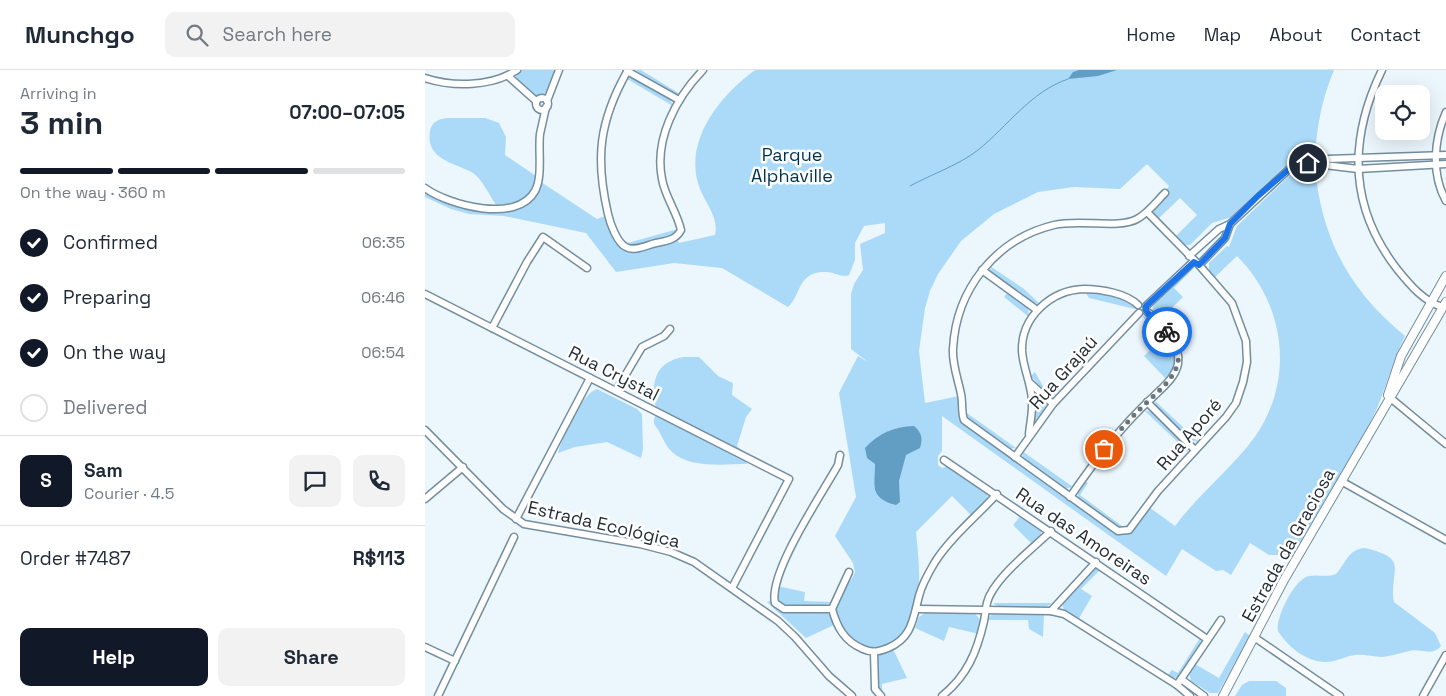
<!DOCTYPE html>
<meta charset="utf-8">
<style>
body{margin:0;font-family:"Space Grotesk",sans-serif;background:#f2f2f3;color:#1f2937;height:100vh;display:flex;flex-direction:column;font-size:19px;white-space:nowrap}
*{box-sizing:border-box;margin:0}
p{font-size:16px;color:#747a83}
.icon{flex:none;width:28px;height:28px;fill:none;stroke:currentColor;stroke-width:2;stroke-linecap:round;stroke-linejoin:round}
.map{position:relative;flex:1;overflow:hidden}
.panel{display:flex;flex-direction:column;background:#fff;width:425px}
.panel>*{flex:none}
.tools{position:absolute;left:950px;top:15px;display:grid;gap:10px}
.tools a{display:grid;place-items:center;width:55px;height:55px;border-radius:10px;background:#fff;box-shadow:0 5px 20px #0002;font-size:25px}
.pin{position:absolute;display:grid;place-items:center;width:42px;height:42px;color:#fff;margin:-21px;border:2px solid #fff;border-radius:50%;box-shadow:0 1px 5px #0007}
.courier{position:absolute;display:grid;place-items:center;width:50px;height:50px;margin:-25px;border:4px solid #1a73e8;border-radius:50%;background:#fff;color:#222;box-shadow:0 1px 6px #0007}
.head em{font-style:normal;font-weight:600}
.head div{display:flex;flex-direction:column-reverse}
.head{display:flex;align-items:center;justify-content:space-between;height:85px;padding:0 20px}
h1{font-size:32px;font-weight:600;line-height:38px}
.bar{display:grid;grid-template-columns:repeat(4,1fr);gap:8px 5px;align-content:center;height:60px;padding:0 20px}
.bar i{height:6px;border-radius:4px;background:#e0e1e3}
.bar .current{background:#111827}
.bar p{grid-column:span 4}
.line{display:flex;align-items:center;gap:12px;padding:0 20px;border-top:1px solid #e0e1e3}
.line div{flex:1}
.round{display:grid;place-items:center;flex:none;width:52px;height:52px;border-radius:10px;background:#f2f2f3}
ol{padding:0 20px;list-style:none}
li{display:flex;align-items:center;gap:15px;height:55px}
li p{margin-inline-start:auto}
li .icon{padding:5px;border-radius:50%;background:#111827;color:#fff;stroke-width:4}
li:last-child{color:#747a83}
li i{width:28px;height:28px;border:2px solid #e0e1e3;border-radius:50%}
.action{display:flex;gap:10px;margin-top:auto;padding:10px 20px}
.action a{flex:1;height:58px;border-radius:10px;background:#111827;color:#fff;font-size:20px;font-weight:600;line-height:58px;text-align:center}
.action a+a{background:#f2f2f3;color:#1f2937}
header{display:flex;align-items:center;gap:30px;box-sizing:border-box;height:70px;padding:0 25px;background:#fff;border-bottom:1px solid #e0e1e3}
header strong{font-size:24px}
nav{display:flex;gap:28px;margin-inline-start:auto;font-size:18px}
.search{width:350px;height:45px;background:#f2f2f3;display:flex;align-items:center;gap:12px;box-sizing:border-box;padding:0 18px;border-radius:10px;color:#747a83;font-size:19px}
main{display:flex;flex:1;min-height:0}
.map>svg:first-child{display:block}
.green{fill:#abdaf8}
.water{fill:#629ec4}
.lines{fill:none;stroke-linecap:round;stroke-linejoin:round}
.stream{stroke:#629ec4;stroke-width:1}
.minor-casing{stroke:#748e9e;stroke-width:9}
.major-casing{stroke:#748e9e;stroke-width:10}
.minor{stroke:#fff;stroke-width:6}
.major{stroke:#fff;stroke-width:8}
.done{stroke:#6a747b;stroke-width:5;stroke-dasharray:0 9}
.route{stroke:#1a73e8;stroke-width:6}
.labels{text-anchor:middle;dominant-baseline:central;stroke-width:5;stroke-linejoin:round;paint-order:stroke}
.park-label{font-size:18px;fill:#00344e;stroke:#fff}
.street-label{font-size:18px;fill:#242e35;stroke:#fff}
</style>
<header>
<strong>Munchgo</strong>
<div class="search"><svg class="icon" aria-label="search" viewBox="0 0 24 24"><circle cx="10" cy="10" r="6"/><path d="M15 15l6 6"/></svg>Search here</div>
<nav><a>Home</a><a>Map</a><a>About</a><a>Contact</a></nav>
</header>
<main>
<section class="panel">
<div class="head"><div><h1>3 min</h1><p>Arriving in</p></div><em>07:00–07:05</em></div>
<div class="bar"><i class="current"></i><i class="current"></i><i class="current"></i><i></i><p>On the way · 360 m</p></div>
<ol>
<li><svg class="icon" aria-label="check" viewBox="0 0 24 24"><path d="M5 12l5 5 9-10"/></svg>Confirmed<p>06:35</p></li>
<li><svg class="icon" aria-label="check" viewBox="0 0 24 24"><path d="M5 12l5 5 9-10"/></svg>Preparing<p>06:46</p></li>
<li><svg class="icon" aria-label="check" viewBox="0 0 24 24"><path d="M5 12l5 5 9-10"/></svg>On the way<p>06:54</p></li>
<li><i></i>Delivered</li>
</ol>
<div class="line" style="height:90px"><b class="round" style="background:#111827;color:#fff">S</b><div><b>Sam</b><p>Courier · 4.5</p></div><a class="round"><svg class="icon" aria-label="chat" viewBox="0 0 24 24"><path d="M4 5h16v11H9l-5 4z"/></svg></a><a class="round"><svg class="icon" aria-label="phone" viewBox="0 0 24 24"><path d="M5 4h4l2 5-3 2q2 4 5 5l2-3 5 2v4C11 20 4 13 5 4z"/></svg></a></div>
<div class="line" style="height:65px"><div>Order #7487</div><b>R$113</b></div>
<div class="action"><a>Help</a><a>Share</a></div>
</section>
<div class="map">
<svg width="1021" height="626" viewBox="0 0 1021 626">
<rect width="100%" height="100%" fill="#ebf6fd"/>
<!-- green -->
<g class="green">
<path d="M97,0H131L122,22L115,27L110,26L91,10L92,3Z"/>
<path d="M210,0H216L255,24H249Z"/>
<path d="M330,0H909C897,29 892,55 890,86L872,90L859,97L807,147L787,153L765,175H758L750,167L772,145L755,128L732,150L728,144L729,139L744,124L742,119L744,116L722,94L695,119L649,117L613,122L569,144L536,171L513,204L505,221L500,238L494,281L500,333L534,326L537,352L691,463C708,469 716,449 724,437L750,456C773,425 805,400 829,368C870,311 861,235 812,186L789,208L784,202V193L802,176L804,177L812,156L865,105L874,100L890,96C896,168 924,220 980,266C966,293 960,324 946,351C923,398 894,443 868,489L861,485H844L825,473L806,505L798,500L791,501L757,479L741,506L517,346V381L513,386V395L517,398L524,396L562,422L563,430L548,447L527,426L491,462C494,495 499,526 483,556C480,560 478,566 475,569C450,591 406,568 412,535C414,520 427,512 430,502L428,493L410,466L431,427L414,323L433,286L443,292L426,279V224L429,214L438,200L435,174L460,163V153L439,156L430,173V190L424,205C417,208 409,202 401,202C372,201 376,226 363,237L297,198L249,193L191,202L161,163L79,146L44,144L26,139L0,127V121C32,142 56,139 92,138L116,112L172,149L180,146C202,196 205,184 252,170L254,173L290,165C294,148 281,134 275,119C257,73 294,26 330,0Z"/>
<path d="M206,7L245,29L248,36L202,9Z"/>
<path d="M22,48H60L74,53L81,67L80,85L111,106C109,128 91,134 71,135C65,126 57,109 48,103C31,93 0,90 5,61C7,51 14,49 22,48Z"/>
<path d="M253,159L249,166L206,177L199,174Z"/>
<path d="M565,196L599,219L615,234L607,233L566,203Z"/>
<path d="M769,198L749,218L758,227L735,250L727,241L729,233L763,200Z"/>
<path d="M583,222L603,237L604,247L579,227Z"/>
<path d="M660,222C674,223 703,224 710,239L664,228Z"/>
<path d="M717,246C725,245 728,251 734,256C749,272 757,290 741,309L719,286L738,268Z"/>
<path d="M259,287H274L293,306L308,313L307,325L327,339L321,347L312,376L317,381L322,394C299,394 264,399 246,381C239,374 236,362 229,354C228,348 232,344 231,338C226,313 229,292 259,287Z"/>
<path d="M610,302L619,318L622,315L632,324L623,327L606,306Z"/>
<path d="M172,319L212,339L217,344L218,379L216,388L182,372L150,377L133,383C138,366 155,325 172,319Z"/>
<path d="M608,319L622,335L609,354L608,352Z"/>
<path d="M729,330L774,372L764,370L732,338Z"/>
<path d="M719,340L728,342L761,374L763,382Z"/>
<path d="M539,341L591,378L584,379L541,349Z"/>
<path d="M597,381L648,417L639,419L598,389Z"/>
<path d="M659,411L663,413L655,425L701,459H695L654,430L652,422Z"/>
<path d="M597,444L616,459V467L608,475L588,455Z"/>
<path d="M940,478C986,489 964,499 969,532L1010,563L1016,576C1007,587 996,578 984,581C975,583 966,586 957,587C948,587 939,584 930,585C916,587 907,595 892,591C875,587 862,575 853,561C850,548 870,508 884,506C894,504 901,508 911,504C921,493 923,479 940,478Z"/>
<path d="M669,499H676L656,519L667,526L653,550L639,541L637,533Z"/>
<path d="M352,516L380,522L379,531L406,532C398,540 359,538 352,530Z"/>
<path d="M347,530L351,536L401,542L407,547L409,555L381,568L342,532Z"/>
<path d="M568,533H627L620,538L573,537Z"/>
<path d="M500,543L550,544L557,551L554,564L524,557L519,571L490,558L494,547Z"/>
<path d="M567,544H619L618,567L604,559L603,550H562Z"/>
<path d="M820,562L825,566L793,623H785L766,611L764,603L770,594L794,608Z"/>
<path d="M775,568L776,574L756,606L750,608L742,606L747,600L753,603Z"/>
<path d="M468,579L482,608L457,614V624L453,618V587L457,583Z"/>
<path d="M824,611H851L861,618V626H810L817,615Z"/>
</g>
<!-- water -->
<g class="water">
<path d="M654,0H692L673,6L643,9L648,2Z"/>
<path d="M489,356C497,363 498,368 495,378L481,385L474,411L475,432L471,435C444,428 450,416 450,394L442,388L440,378C454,363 468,357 489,356Z"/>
</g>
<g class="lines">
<!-- stream -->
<path class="stream" d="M485,116C507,104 534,95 553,80C583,56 605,22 643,9"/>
<!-- minor casing -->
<g class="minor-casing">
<g id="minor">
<path d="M203,0C174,51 170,88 183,144C185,153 192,173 201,177C209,182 222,175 231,173C241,171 251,170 256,160C252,142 240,127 237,109C229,69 251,28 278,0"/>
<path d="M957,0C923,70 924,137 972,199C984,214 1000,233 1018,237"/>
<path d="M202,1L254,30"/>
<path d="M83,6L111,31"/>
<path d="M0,8C28,17 66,17 92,0"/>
<circle cx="117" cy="34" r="6"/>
<path d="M122,31L134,0"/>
<path d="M1021,42C1009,69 1006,104 1021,131"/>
<path d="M893,93L903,89L1021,85"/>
<path d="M0,118C23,135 92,154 110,121C118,106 113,81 115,64C117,55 119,46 121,37"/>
<path d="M722,142L774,195L807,233L821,271L822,292L818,312L811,333L801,347L733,421L704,460L693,461L539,350C536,341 538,333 536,324C533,309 527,294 528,279C531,219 571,169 629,155C654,149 694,159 712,149C723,143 732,131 740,123"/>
<path d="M764,186L794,159L805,154L863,100L883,93L933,99L1021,94"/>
<path d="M774,195L800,168L805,154"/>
<path d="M557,200L612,240"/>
<path d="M0,224L364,409L307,518"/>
<path d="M721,236L769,191"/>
<path d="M67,258L102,192L118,167L162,198"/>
<path d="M605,313L628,334"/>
<path d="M191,321L217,277L239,266L245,259"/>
<path d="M963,326L1021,374"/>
<path d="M722,332L770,380"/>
<path d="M0,360L78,439L99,454L215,474L246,482L269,492L353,551L370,567L404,606L427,626"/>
<path d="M604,364C605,353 608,341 607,330C606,313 598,298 597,281C596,247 626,220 659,219C675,219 701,223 713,235"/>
<path d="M415,385L413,395C397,424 343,503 350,533L359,539H407C412,557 419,571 438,579C447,583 453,582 463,578C487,568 488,549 494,526C497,514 504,502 510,492C526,467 552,446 572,424"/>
<path d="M590,387L628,334L714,243"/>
<path d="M519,390L782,569"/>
<path d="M916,411L1021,470"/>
<path d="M645,427C670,391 696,356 728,327C738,317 750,308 753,294C756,273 737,252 721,241"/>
<path d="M0,429L38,397"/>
<path d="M91,449L165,308"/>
<path d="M407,539L424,502"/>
<path d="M493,539L626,541L639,544L752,615L765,626"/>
<path d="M626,541L671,492"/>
<path d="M829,567L915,626"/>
<path d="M0,577L30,591"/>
<path d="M449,582L450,619L456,626"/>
<path d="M756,609L779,626"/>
<path d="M752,615L796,550"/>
<path d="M13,626L89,467"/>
<path d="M517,626C542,606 552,582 559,551C561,542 560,534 565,525C576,503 607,479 626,461"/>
<path d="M998,626L1021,585"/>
</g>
</g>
<!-- major casing -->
<g class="major-casing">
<g id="major">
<path d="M963,325L976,286L1021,206"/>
<path d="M798,626L859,510L1021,232"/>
</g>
</g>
<!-- minor -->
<use href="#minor" class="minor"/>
<!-- major -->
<use href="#major" class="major"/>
</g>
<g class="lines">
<!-- done -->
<path class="done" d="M679,379C691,365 703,351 716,338C738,316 771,295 742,262"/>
<!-- route -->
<path class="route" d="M742,262L721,241V236L769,192L774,195L800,168L805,154L833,126L863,100L883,93"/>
</g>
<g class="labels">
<!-- park labels -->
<g class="park-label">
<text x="367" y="84">Parque<tspan x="367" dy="21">Alphaville</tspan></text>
</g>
<!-- street labels -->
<g class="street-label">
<text transform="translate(638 302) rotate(-48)">Rua Grajaú</text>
<text transform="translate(189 303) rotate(27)">Rua Crystal</text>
<text transform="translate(764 364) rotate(-49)">Rua Aporé</text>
<text transform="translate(179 454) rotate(13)">Estrada Ecológica</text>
<text transform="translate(659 466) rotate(34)">Rua das Amoreiras</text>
<text transform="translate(863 475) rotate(-61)">Estrada da Graciosa</text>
</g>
</g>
</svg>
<div class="tools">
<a><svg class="icon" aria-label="locate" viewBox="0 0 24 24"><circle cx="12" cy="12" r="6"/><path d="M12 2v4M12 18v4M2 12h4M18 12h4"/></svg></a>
</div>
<div class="pin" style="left:679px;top:379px;background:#ea580c"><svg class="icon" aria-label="bag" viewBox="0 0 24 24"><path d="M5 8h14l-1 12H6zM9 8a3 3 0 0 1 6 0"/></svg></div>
<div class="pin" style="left:883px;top:93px;background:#1f2937"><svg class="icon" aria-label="home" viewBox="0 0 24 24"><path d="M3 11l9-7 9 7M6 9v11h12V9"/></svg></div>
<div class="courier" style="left:742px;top:262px"><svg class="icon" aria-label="bike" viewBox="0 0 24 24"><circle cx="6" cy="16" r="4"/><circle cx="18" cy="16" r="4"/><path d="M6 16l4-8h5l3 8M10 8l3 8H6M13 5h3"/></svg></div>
</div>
</main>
